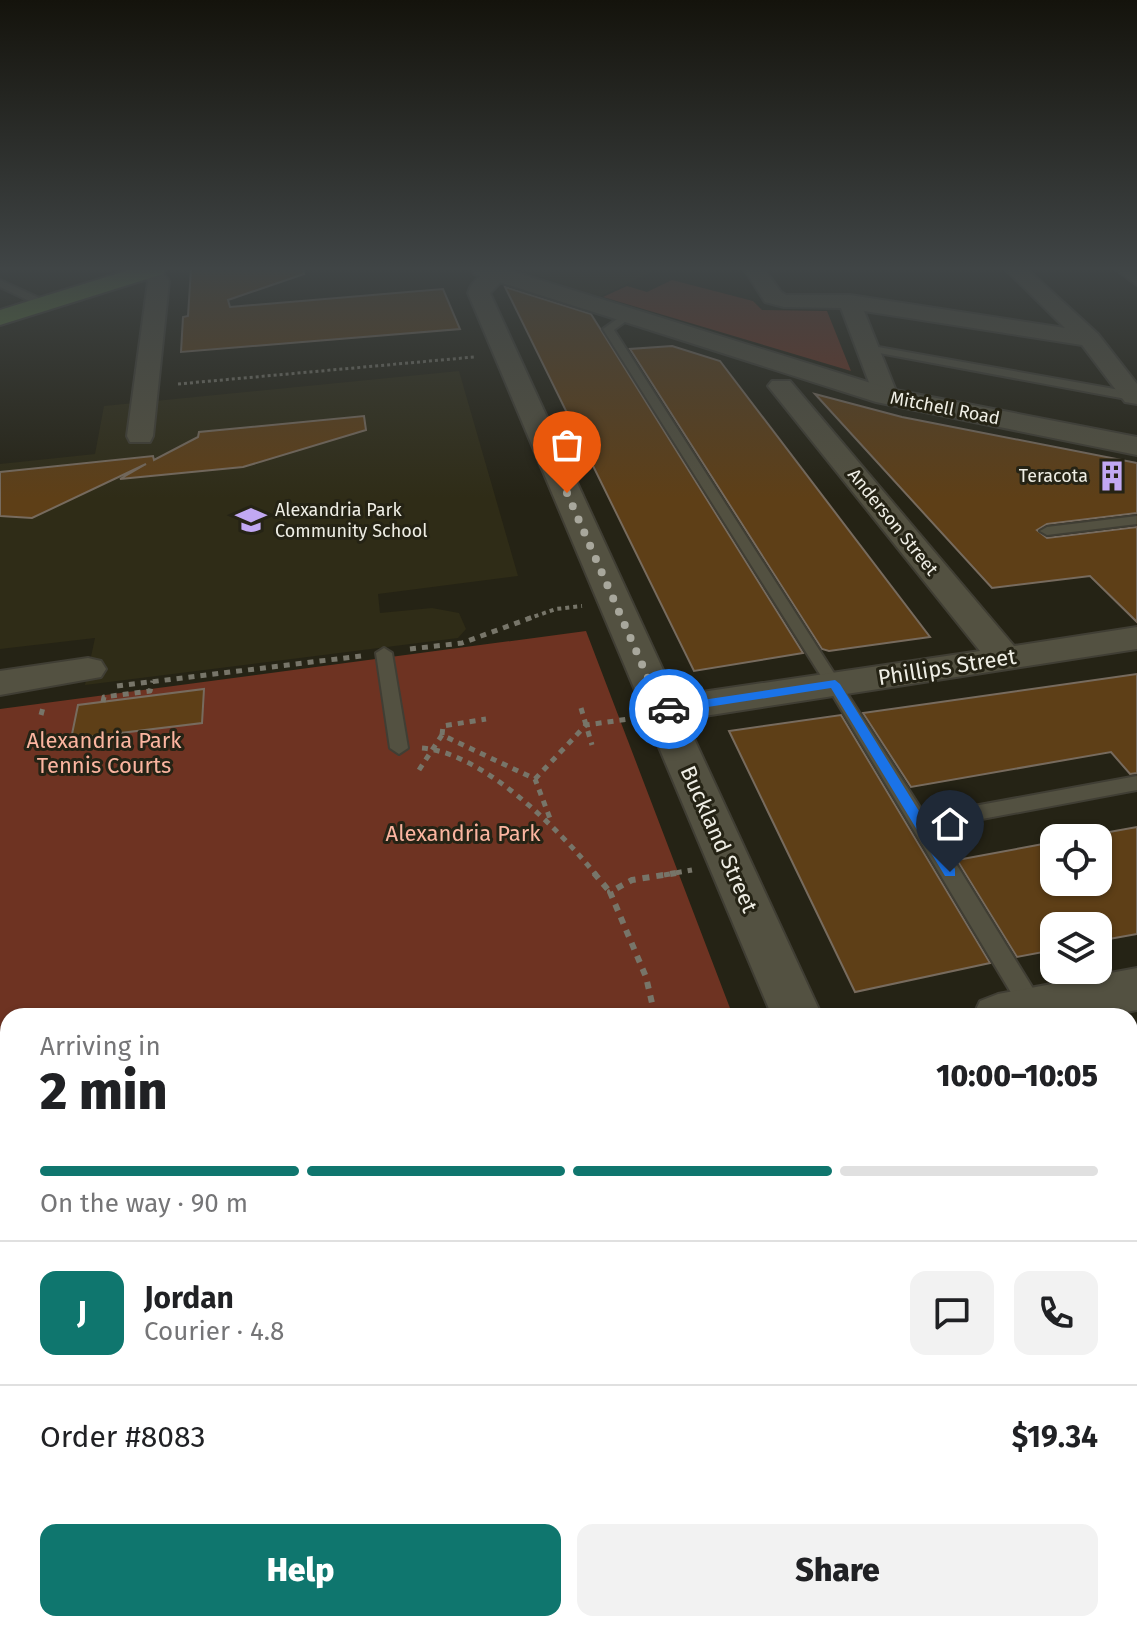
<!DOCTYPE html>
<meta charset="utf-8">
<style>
body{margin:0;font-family:"Fira Sans",sans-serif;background:#f2f2f2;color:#202124;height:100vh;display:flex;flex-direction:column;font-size:30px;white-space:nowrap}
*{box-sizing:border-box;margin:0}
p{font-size:26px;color:#757577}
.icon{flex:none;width:44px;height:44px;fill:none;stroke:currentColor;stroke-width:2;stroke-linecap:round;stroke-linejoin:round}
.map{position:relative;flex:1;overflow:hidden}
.panel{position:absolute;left:0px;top:1008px;width:1138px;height:624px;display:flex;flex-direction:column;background:#fff;border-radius:24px 24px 0 0;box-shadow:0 2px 6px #0004}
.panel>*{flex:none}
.buttons{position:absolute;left:1040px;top:824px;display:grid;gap:16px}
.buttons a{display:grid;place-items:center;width:72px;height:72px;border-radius:16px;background:#fff;box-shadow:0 2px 6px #0004;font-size:40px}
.pin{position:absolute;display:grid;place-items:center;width:68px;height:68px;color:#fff;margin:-82px -34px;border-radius:50% 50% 50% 0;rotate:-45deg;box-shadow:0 0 8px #0007}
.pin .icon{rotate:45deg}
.courier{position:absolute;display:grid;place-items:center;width:80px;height:80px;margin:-40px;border:6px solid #1a73e8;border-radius:50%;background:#fff;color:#222;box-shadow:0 2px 10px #0007}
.headline em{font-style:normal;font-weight:800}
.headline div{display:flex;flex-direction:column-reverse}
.headline{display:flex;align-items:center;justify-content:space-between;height:136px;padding:0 40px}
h1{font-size:52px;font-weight:800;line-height:60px}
.bar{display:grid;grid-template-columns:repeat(4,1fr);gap:12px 8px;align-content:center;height:96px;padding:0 40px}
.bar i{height:10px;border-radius:6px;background:#e0e0e0}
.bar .active{background:#0f766e}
.bar p{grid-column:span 4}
.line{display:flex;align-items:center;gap:20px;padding:0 40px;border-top:2px solid #e0e0e0}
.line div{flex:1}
.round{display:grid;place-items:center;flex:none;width:84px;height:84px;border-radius:16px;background:#f2f2f2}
.cta{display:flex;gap:16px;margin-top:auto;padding:16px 40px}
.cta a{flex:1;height:92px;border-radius:16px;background:#0f766e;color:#fff;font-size:32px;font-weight:800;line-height:92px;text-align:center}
.cta a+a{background:#f2f2f2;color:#202124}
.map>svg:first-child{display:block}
.built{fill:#2f2c17}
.green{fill:#6e3322}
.building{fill:#5e3f17;stroke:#776b5e;stroke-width:2}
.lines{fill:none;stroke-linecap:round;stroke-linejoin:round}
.lane-casing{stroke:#403e34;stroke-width:4}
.street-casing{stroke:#403e34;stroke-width:4}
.secondary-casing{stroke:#403e34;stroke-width:4}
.primary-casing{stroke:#403e34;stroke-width:4}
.path-far4{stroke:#777569;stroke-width:3;stroke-dasharray:3 3;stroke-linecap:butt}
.path-far3{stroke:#777569;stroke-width:4;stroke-dasharray:4 4;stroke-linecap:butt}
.path-far2{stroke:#777569;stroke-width:5;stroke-dasharray:6 6;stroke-linecap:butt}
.path-far1{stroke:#777569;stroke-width:6;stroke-dasharray:7 7;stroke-linecap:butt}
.path{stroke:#777569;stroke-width:8;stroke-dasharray:9 9;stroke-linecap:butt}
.lane{fill:#535141;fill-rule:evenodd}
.street{fill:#535141;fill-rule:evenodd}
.secondary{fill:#535141;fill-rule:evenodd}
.primary{fill:#5c7c3c;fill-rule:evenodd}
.route{fill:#1a73e8}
.done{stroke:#a8a79c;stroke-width:8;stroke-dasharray:0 14.4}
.labels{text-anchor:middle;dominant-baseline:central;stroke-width:6;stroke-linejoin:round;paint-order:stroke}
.far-street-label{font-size:18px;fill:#efeee5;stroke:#252315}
.far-poi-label{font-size:18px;fill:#efeee5;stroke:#252315;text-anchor:end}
.street-label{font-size:22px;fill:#efeee5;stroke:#252315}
.park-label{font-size:22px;fill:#fbb5a0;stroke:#252315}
</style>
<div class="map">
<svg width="1137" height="1632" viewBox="0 0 1137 1632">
<rect width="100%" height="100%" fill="#252315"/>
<!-- built -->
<g class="built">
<path d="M516,269H658L599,297Z"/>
<path d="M459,371L518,576L378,594L380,613L432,608L459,613L466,629L458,638L85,685L95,638L0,649V464L95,454L104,406Z"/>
</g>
<!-- green -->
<g class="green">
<path d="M672,280L753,301L762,310L827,311L851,371L603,297L627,286L647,292Z"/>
<path d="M586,631L733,1016H8V1624H966L969,1632H0V709Z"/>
</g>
<!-- building -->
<g class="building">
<path d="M191,269H303L304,274L228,300L230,307L443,289L460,329L181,352L183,317L188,316Z"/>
<path d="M505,287L591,314L803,653L694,671Z"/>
<path d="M672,346L720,361L930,637L829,651L822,649L630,349Z"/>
<path d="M815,394L902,417L1137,463V513L1047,524L1037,530L1047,538L1137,527V622L1090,576L992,588Z"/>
<path d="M364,416L366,430L243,467L120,479L146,464L32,518L0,516V472L153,456L154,460L198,437L199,432Z"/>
<path d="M1137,674V773L1130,774L1111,752L911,787L863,713Z"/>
<path d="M204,689L202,723L71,739L78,705Z"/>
<path d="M841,715L990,963L855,992L729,731Z"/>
<path d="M1137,827V934L1098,941V926H1054V950L1017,957L957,860L1054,842V882H1098V838H1076Z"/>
</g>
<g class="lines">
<!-- lane casing -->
<g class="lane-casing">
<g id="lane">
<path d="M1115,269H1127L1137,277V285Z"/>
<path d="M0,280L48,302L49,304L40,306L0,287Z"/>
<path d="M624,314L633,316L614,330L925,815L1137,776V790L934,828L1050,1016H1025L826,684L603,329Z"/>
<path d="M867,345L1137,393V401L863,350L861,348Z"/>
<path d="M1137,516V524L1047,535L1040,531L1047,527Z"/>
<path d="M384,648L392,653L408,748L399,754L390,748L376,653Z"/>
<path d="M1130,1144L1137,1147V1180L1130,1177Z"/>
</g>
</g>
<!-- street casing -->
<g class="street-casing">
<g id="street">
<path d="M138,269H160L169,281L153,436L150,442H130L127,436L148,282Z"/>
<path d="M500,269L508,275L490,293L675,696L980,651L768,386L772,381H790L1014,646L1137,627V649L685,719L822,1016H772L468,293C472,279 486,271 500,269Z"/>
<path d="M744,269H764L781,292L786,295H850L1065,328L1005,269H1027L1098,334L1137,384V404L1125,402L1082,345L864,311L898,396L894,401H876L841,308L784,307L765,302Z"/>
<path d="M88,658L101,661L106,669L101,677L0,695V671Z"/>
<path d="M1137,968V1010L1106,1016H973L980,1001L998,994Z"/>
<path d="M1028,1624H1103L1106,1632H1031Z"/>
</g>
</g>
<!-- secondary casing -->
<g class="secondary-casing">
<path id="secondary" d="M472,269H505L890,389L1137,437V455L876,402L474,274Z"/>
</g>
<!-- primary casing -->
<g class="primary-casing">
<path id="primary" d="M132,269H165L163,274L0,325V310Z"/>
</g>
<!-- path-far4 -->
<path class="path-far4" d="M178,384L474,357"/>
<!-- path-far3 -->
<path class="path-far3" d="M527,619L556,609L582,606"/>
<!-- path-far2 -->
<g class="path-far2">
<path d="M410,649L462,643L533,617"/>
<path d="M117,686L361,656"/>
<path d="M103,702L104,697L150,691L153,681"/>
<path d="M581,708L592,745"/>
<path d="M41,715L44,704"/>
<path d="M442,735L443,726L486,719"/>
<path d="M422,748C483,753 559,829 596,875"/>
<path d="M419,770L442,735L535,779L551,821"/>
<path d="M535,779L586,725L629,719"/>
<path d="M664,875L692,870"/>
</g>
<!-- path-far1 -->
<g class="path-far1">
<path d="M594,873L610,892"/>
<path d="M655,1016L646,977L610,892L632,880L676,873"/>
</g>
<!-- path -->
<g class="path">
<path d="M992,1624L995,1632"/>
<path d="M383,1632L392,1624"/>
</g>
<!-- lane -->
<use href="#lane" class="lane"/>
<!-- street -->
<use href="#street" class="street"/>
<!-- secondary -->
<use href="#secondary" class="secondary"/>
<!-- primary -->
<use href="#primary" class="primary"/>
</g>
<!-- sky -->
<linearGradient id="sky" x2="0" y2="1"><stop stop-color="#14130c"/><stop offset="0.54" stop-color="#404546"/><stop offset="1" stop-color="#404546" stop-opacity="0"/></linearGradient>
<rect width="1137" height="498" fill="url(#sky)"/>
<!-- route -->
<path class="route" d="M835,680L840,684L955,869V876H945L831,688L669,713L663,709L669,705Z"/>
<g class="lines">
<!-- done -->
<path class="done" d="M567,493L662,710L669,709"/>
</g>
<!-- icons -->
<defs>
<g id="building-bare" transform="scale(2.4)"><path d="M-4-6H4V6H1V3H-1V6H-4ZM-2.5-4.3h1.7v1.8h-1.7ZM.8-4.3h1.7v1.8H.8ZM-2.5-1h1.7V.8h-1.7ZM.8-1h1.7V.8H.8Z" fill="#c1a8f3" stroke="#252315" stroke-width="2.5" paint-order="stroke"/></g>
<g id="school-bare" transform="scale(2.4)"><path d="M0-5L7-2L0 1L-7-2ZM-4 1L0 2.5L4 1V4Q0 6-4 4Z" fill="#c1a8f3" stroke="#252315" stroke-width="2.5" paint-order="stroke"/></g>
</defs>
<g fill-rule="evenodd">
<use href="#building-bare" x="1112" y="476"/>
<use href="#school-bare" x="251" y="520"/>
</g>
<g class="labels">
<!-- far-street labels -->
<g class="far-street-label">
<text transform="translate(945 408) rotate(11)">Mitchell Road</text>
<text transform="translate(893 522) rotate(51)">Anderson Street</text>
</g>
<!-- far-poi labels -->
<g class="far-poi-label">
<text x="1088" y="476">Teracota</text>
<text x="275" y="510" text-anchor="start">Alexandria Park<tspan x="275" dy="21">Community School</tspan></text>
</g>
<!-- street labels -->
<g class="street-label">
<text transform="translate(947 667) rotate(-9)">Phillips Street</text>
<text transform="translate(719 839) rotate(66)">Buckland Street</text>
</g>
<!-- park labels -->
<g class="park-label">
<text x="104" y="740">Alexandria Park<tspan x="104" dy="25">Tennis Courts</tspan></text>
<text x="463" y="833">Alexandria Park</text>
</g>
</g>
</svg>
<div class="buttons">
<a><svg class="icon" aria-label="locate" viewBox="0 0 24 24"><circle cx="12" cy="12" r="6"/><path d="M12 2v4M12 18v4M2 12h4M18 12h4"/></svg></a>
<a><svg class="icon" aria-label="layers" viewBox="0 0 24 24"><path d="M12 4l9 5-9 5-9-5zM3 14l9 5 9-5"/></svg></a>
</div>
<div class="pin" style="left:567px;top:493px;background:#ea580c"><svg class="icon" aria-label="bag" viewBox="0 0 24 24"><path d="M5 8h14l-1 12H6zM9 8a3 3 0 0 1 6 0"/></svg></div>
<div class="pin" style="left:950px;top:872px;background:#1f2937"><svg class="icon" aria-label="home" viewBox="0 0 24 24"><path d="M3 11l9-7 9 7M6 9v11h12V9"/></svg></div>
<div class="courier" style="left:669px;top:709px"><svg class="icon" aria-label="car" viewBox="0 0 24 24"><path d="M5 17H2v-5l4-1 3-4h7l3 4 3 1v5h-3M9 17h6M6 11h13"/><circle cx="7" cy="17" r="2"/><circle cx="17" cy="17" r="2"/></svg></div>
<section class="panel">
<div class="headline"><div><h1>2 min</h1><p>Arriving in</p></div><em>10:00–10:05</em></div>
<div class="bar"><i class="active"></i><i class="active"></i><i class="active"></i><i></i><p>On the way · 90 m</p></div>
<div class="line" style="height:144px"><b class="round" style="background:#0f766e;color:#fff">J</b><div><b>Jordan</b><p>Courier · 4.8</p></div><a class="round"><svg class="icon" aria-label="chat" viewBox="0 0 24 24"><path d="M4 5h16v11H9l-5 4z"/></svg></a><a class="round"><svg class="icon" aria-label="phone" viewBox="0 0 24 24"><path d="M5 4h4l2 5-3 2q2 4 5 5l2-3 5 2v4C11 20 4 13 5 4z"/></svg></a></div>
<div class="line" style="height:104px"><div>Order #8083</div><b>$19.34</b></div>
<div class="cta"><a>Help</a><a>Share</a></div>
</section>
</div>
